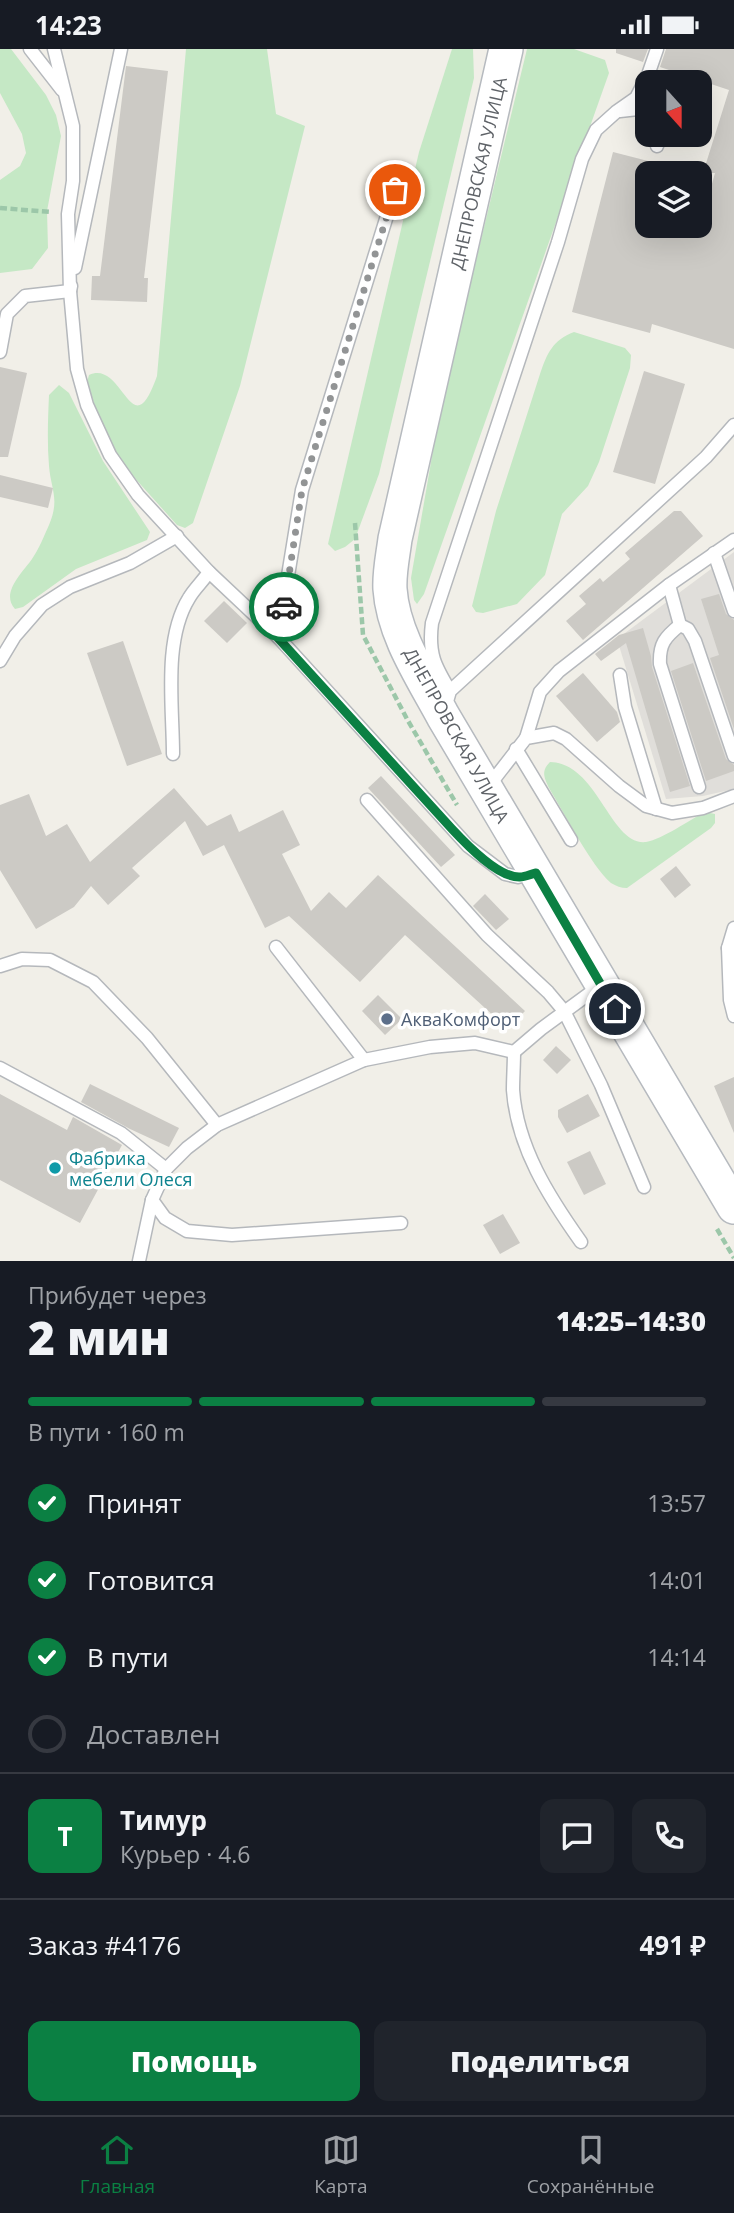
<!DOCTYPE html>
<html lang="ru">
<meta charset="utf-8">
<style>
body{margin:0;font-family:"Open Sans",sans-serif;background:#20242c;color:#f1f3f6;height:100vh;display:flex;flex-direction:column;font-size:26px;white-space:nowrap}
*{box-sizing:border-box;margin:0}
p{font-size:23px;color:#9ea1a6}
.icon{flex:none;width:38px;height:38px;fill:none;stroke:currentColor;stroke-width:2;stroke-linecap:round;stroke-linejoin:round}
.map{position:relative;height:1212px;overflow:hidden}
.panel{display:flex;flex-direction:column;background:#171b24;flex:1}
.panel>*{flex:none}
.needle{width:46px;rotate:159deg}
.tools{position:absolute;left:635px;top:21px;display:grid;gap:14px}
.tools a{display:grid;place-items:center;width:77px;height:77px;border-radius:14px;background:#171b24;box-shadow:0 7px 28px #0002;font-size:35px}
.pin{position:absolute;display:grid;place-items:center;width:60px;height:60px;color:#fff;margin:-30px;border:4px solid #fff;border-radius:50%;box-shadow:0 2px 7px #0007}
.courier{position:absolute;display:grid;place-items:center;width:70px;height:70px;margin:-35px;border:5px solid #0b8043;border-radius:50%;background:#fff;color:#222;box-shadow:0 2px 9px #0007}
.overview em{font-style:normal;font-weight:800}
.overview div{display:flex;flex-direction:column-reverse}
.overview{display:flex;align-items:center;justify-content:space-between;height:119px;padding:0 28px}
h1{font-size:46px;font-weight:800;line-height:52px}
.bar{display:grid;grid-template-columns:repeat(4,1fr);gap:10px 7px;align-content:center;height:84px;padding:0 28px}
.bar i{height:9px;border-radius:5px;background:#363941}
.bar .current{background:#0b8043}
.bar p{grid-column:span 4}
.line{display:flex;align-items:center;gap:18px;padding:0 28px;border-top:2px solid #363941}
.line div{flex:1}
.round{display:grid;place-items:center;flex:none;width:74px;height:74px;border-radius:14px;background:#20242c}
ol{padding:0 28px;list-style:none}
li{display:flex;align-items:center;gap:21px;height:77px}
li p{margin-inline-start:auto}
li .icon{padding:7px;border-radius:50%;background:#0b8043;color:#fff;stroke-width:4}
li:last-child{color:#9ea1a6}
li i{width:38px;height:38px;border:4px solid #363941;border-radius:50%}
.cta{display:flex;gap:14px;margin-top:auto;padding:14px 28px}
.cta a{flex:1;height:80px;border-radius:14px;background:#0b8043;color:#fff;font-size:28px;font-weight:800;line-height:80px;text-align:center}
.cta a+a{background:#20242c;color:#f1f3f6}
.status{display:flex;justify-content:space-between;align-items:center;height:49px;padding:0 35px;background:#171b24;direction:ltr}
.status svg{height:19px;fill:currentColor}
.menu{display:flex;justify-content:space-around;align-items:center;height:98px;border-top:2px solid #363941;background:#171b24;font-size:19px;color:#9ea1a6}
.menu a{display:grid;justify-items:center;gap:4px}
.menu .current{color:#0b8043}
.map>svg:first-child{display:block}
.industrial{fill:#e0deda}
.green{fill:#c5e8c5}
.building{fill:#cccac5}
.lines{fill:none;stroke-linecap:round;stroke-linejoin:round}
.lane-casing{stroke:#b5b8bc;stroke-width:15}
.secondary-casing{stroke:#b6babf;stroke-width:36}
.path{stroke:#9cc7a9;stroke-width:4.5;stroke-dasharray:7 3.5;stroke-linecap:butt}
.lane{stroke:#fff;stroke-width:12}
.secondary{stroke:#fff;stroke-width:33}
.done{stroke:#929495;stroke-width:7;stroke-dasharray:0 12.6}
.route{stroke:#0b8043;stroke-width:9}
.service-dot{fill:#5c6f8a;stroke:#fff;stroke-width:2.5}
.culture-dot{fill:#0f9aa8;stroke:#fff;stroke-width:2.5}
.labels{text-anchor:middle;dominant-baseline:central;stroke-width:7;stroke-linejoin:round;paint-order:stroke}
.street-label{font-size:18px;fill:#5f6368;stroke:#fff}
.service-label{font-size:18px;fill:#4e5e75;stroke:#fff;text-anchor:start}
.culture-label{font-size:18px;fill:#0d838f;stroke:#fff;text-anchor:start}
</style>
<div class="status"><b>14:23</b><svg viewBox="0 0 49 12"><path d="M0 12V9h3v3zM5 12V6h3v6zM10 12V3h3v9zM15 12V0h3v12zM26 1h20v11H26zM47 4h2v5h-2z"/></svg></div>
<div class="map">
<svg width="734" height="1212" viewBox="0 0 734 1212">
<rect width="100%" height="100%" fill="#f1efe8"/>
<!-- industrial -->
<path class="industrial" d="M734,503V740L703,747L666,750L617,590Z"/>
<!-- green -->
<g class="green">
<path d="M0,0H11L46,46L56,66L61,87L47,162L48,199L32,220L0,224V131L20,117L26,104L22,85L0,44Z"/>
<path d="M186,0H267L276,65L305,77L240,337L193,474L185,479L177,476L123,416L99,369L87,333L89,326C124,310 131,401 157,327Z"/>
<path d="M452,0H473L474,29L379,425L355,490L345,498L335,502L328,495L419,103Z"/>
<path d="M527,0H574L605,11L609,24L424,545L417,555L414,551L411,529L440,361Z"/>
<path d="M574,283L625,299L631,306L630,319L599,413L588,437L562,465L545,526L517,555L483,564L476,563L472,557L496,462L540,325C547,304 553,291 574,283Z"/>
<path d="M59,336L69,344L103,412L150,483L147,491L76,520L23,558L15,560C0,544 23,523 32,510C39,500 44,487 49,476C60,450 51,441 49,417C47,393 48,369 49,346Z"/>
<path d="M550,713C598,714 610,797 646,793C663,790 689,771 705,763L715,765V774L711,779L627,839C621,839 616,837 611,834C592,818 563,762 549,739C544,728 541,722 550,713Z"/>
</g>
<!-- building -->
<g class="building">
<path d="M616,0H648L643,13L616,4Z"/>
<path d="M666,0H734V300L652,275L650,284L572,263L613,103L648,112V177H700L715,124H703L729,41L660,18Z"/>
<path d="M126,17L168,22L144,229H148L147,253L91,251L92,227H100Z"/>
<path d="M0,318L27,324L8,408H0Z"/>
<path d="M644,322L685,335L655,435L613,423Z"/>
<path d="M0,426L53,439L48,459L0,448Z"/>
<path d="M674,462H681L703,487L583,591L566,572L586,555L579,547L600,529L603,533L630,510L625,504Z"/>
<path d="M719,545L726,565L734,571V680L710,609L719,606L701,550Z"/>
<path d="M224,552L247,574L227,594L204,572Z"/>
<path d="M643,579L651,607L652,618L690,737L670,743L626,594L601,612L595,605L619,586Z"/>
<path d="M123,592L162,705L127,717L87,604Z"/>
<path d="M693,614L726,710L734,716V722L706,732L671,622Z"/>
<path d="M583,624L617,663L620,673L597,693L556,647Z"/>
<path d="M381,727L455,806L441,818L368,739Z"/>
<path d="M174,739L207,777L231,765L239,783L283,761L300,796L282,805L311,862L329,843L346,859L378,826L525,962L508,980L405,886L360,933L289,867L265,879L224,796L203,807L185,772L132,819L140,827L108,856L91,837L74,858L36,880L0,821V756L29,745L46,787L67,775L90,813Z"/>
<path d="M676,817L691,836L675,849L660,830Z"/>
<path d="M485,845L509,870L496,881L473,857Z"/>
<path d="M378,946L402,970L385,986L362,962Z"/>
<path d="M556,997L571,1011L557,1025L543,1011Z"/>
<path d="M734,1028V1084L714,1037Z"/>
<path d="M90,1035L179,1079L169,1098L130,1080L81,1053Z"/>
<path d="M0,1045L67,1081L73,1068L122,1096L80,1174L0,1131Z"/>
<path d="M588,1045L600,1067L567,1084L558,1068V1061Z"/>
<path d="M590,1102L606,1135L584,1146L567,1113Z"/>
<path d="M503,1165L520,1194L500,1205L483,1176Z"/>
</g>
<g class="lines">
<!-- lane casing -->
<g class="lane-casing">
<g id="lane">
<path d="M30,0L62,41"/>
<path d="M54,0L73,77V132L68,165L70,242L77,320L87,356L110,406L138,446L209,523L278,588L468,797L505,825L518,828L536,824"/>
<path d="M620,62L638,60L648,65"/>
<path d="M657,97L660,86"/>
<path d="M75,219L121,0"/>
<path d="M0,303L7,265L25,247L70,242L71,237"/>
<path d="M714,504L734,562"/>
<path d="M669,536L680,576L688,580L695,592L734,707"/>
<path d="M680,576C665,588 659,595 660,615L699,738"/>
<path d="M278,588L302,441L395,141"/>
<path d="M0,612L15,587L42,556L70,538L130,514L177,487"/>
<path d="M620,626L625,658L656,760"/>
<path d="M450,642C435,617 428,605 432,574L558,193L582,110L596,81L616,63L636,49L648,26L657,0"/>
<path d="M448,649L450,642L706,408L734,376"/>
<path d="M526,689L540,643L559,622L669,536L734,491"/>
<path d="M516,700L571,791"/>
<path d="M173,705C173,657 163,591 189,549C194,540 203,532 209,523"/>
<path d="M488,738L526,689L554,684L566,690L619,737L646,757L672,764L703,759L734,747"/>
<path d="M367,751L487,886L548,943L564,962L601,1036L644,1138"/>
<path d="M276,898L364,1011"/>
<path d="M728,899L734,879"/>
<path d="M734,899H728L730,951L734,967"/>
<path d="M0,917L22,910L50,911L93,933L147,989L217,1076"/>
<path d="M514,1003C514,1016 513,1029 513,1041C517,1098 549,1148 581,1193"/>
<path d="M0,1019L121,1084L166,1120"/>
<path d="M401,1174L232,1186L187,1182L165,1169L152,1151L166,1120L187,1099L217,1076L364,1011L430,998L475,994L514,1003L541,980L601,936"/>
<path d="M139,1212L152,1151"/>
</g>
</g>
<!-- secondary casing -->
<g class="secondary-casing">
<path id="secondary" d="M506,0L395,490C393,506 389,524 390,540C393,585 422,628 443,667L734,1158"/>
</g>
<!-- path -->
<g class="path">
<path d="M0,159L51,163"/>
<path d="M355,474L363,586L407,670L457,756"/>
<path d="M717,1180L734,1209"/>
</g>
<!-- lane -->
<use href="#lane" class="lane"/>
<!-- secondary -->
<use href="#secondary" class="secondary"/>
</g>
<g class="lines">
<!-- done -->
<path class="done" d="M284,558L302,441L395,141"/>
<!-- route -->
<path class="route" d="M284,558L278,589L452,780C466,795 498,829 520,828C525,828 531,825 536,824L615,960"/>
</g>
<!-- markers -->
<circle class="service-dot" cx="387" cy="970" r="7"/>
<circle class="culture-dot" cx="55" cy="1119" r="7"/>
<g class="labels">
<!-- street labels -->
<g class="street-label">
<text transform="translate(478 124) rotate(-77)">ДНЕПРОВСКАЯ УЛИЦА</text>
<text transform="translate(457 686) rotate(61)">ДНЕПРОВСКАЯ УЛИЦА</text>
</g>
<!-- service labels -->
<g class="service-label">
<text x="401" y="970">АкваКомфорт</text>
</g>
<!-- culture labels -->
<g class="culture-label">
<text x="69" y="1109">Фабрика<tspan x="69" dy="21">мебели Олеся</tspan></text>
</g>
</g>
</svg>
<div class="tools">
<a><svg class="needle" viewBox="-14 -14 28 28"><path d="M0-13l5 13h-10z" fill="#e53935"/><path d="M0 13l5-13h-10z" fill="#9ea1a6"/></svg></a>
<a><svg class="icon" aria-label="layers" viewBox="0 0 24 24"><path d="M12 4l9 5-9 5-9-5zM3 14l9 5 9-5"/></svg></a>
</div>
<div class="pin" style="left:395px;top:141px;background:#ea580c"><svg class="icon" aria-label="bag" viewBox="0 0 24 24"><path d="M5 8h14l-1 12H6zM9 8a3 3 0 0 1 6 0"/></svg></div>
<div class="pin" style="left:615px;top:960px;background:#1f2937"><svg class="icon" aria-label="home" viewBox="0 0 24 24"><path d="M3 11l9-7 9 7M6 9v11h12V9"/></svg></div>
<div class="courier" style="left:284px;top:558px"><svg class="icon" aria-label="car" viewBox="0 0 24 24"><path d="M5 17H2v-5l4-1 3-4h7l3 4 3 1v5h-3M9 17h6M6 11h13"/><circle cx="7" cy="17" r="2"/><circle cx="17" cy="17" r="2"/></svg></div>
</div>
<section class="panel">
<div class="overview"><div><h1>2 мин</h1><p>Прибудет через</p></div><em>14:25–14:30</em></div>
<div class="bar"><i class="current"></i><i class="current"></i><i class="current"></i><i></i><p>В пути · 160 m</p></div>
<ol>
<li><svg class="icon" aria-label="check" viewBox="0 0 24 24"><path d="M5 12l5 5 9-10"/></svg>Принят<p>13:57</p></li>
<li><svg class="icon" aria-label="check" viewBox="0 0 24 24"><path d="M5 12l5 5 9-10"/></svg>Готовится<p>14:01</p></li>
<li><svg class="icon" aria-label="check" viewBox="0 0 24 24"><path d="M5 12l5 5 9-10"/></svg>В пути<p>14:14</p></li>
<li><i></i>Доставлен</li>
</ol>
<div class="line" style="height:126px"><b class="round" style="background:#0b8043;color:#fff">Т</b><div><b>Тимур</b><p>Курьер · 4.6</p></div><a class="round"><svg class="icon" aria-label="chat" viewBox="0 0 24 24"><path d="M4 5h16v11H9l-5 4z"/></svg></a><a class="round"><svg class="icon" aria-label="phone" viewBox="0 0 24 24"><path d="M5 4h4l2 5-3 2q2 4 5 5l2-3 5 2v4C11 20 4 13 5 4z"/></svg></a></div>
<div class="line" style="height:91px"><div>Заказ #4176</div><b>491 ₽</b></div>
<div class="cta"><a>Помощь</a><a>Поделиться</a></div>
</section>
<nav class="menu">
<a class="current"><svg class="icon" aria-label="home" viewBox="0 0 24 24"><path d="M3 11l9-7 9 7M6 9v11h12V9"/></svg>Главная</a>
<a><svg class="icon" aria-label="map" viewBox="0 0 24 24"><path d="M3 6l6-2 6 2 6-2v14l-6 2-6-2-6 2zM9 4v14M15 6v14"/></svg>Карта</a>
<a><svg class="icon" aria-label="saved" viewBox="0 0 24 24"><path d="M7 4h10v16l-5-4-5 4z"/></svg>Сохранённые</a>
</nav>
